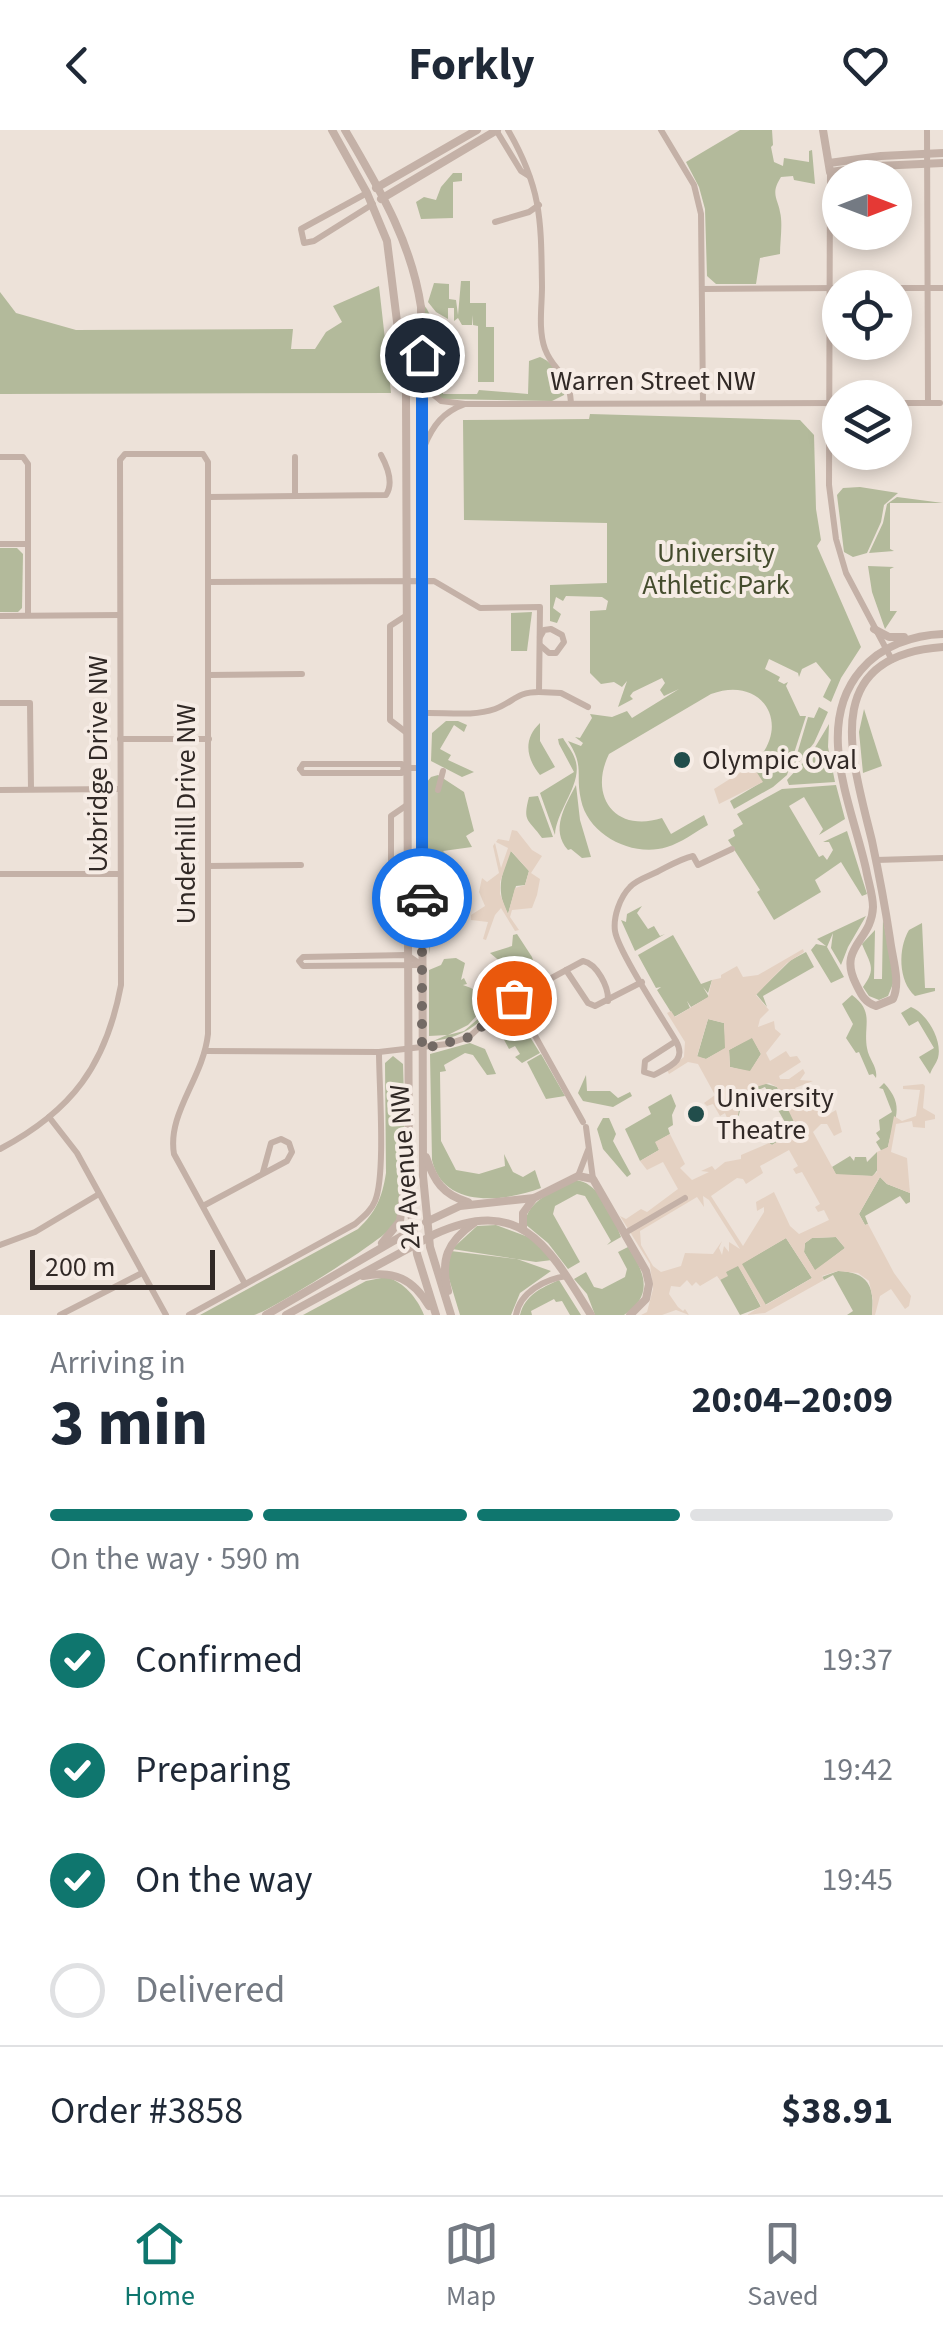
<!DOCTYPE html>
<meta charset="utf-8">
<style>
body{margin:0;font-family:"Source Sans 3",sans-serif;background:#f2f2f3;color:#1f2937;height:100vh;display:flex;flex-direction:column;font-size:38px;white-space:nowrap}
*{box-sizing:border-box;margin:0}
p{font-size:32px;color:#747a83}
.icon{flex:none;width:55px;height:55px;fill:none;stroke:currentColor;stroke-width:2;stroke-linecap:round;stroke-linejoin:round}
.map{position:relative;height:1185px;overflow:hidden}
.sheet{display:flex;flex-direction:column;background:#fff;flex:1}
.sheet>*{flex:none}
.needle{width:65px;rotate:90deg}
.buttons{position:absolute;left:822px;top:30px;display:grid;gap:20px}
.buttons a{display:grid;place-items:center;width:90px;height:90px;border-radius:50%;background:#fff;box-shadow:0 5px 15px #0003;font-size:50px}
.scale{position:absolute;left:30px;bottom:25px;width:185px;box-sizing:border-box;padding-left:10px;border:5px solid #312926;border-top:0;font-size:28px;line-height:35px;white-space:nowrap;color:#312926;-webkit-text-stroke:8px #f6ece5;paint-order:stroke}
.pin{position:absolute;display:grid;place-items:center;width:85px;height:85px;color:#fff;margin:-42px;border:5px solid #fff;border-radius:50%;box-shadow:0 2px 10px #0007}
.courier{position:absolute;display:grid;place-items:center;width:100px;height:100px;margin:-50px;border:8px solid #1a73e8;border-radius:50%;background:#fff;color:#222;box-shadow:0 2px 12px #0007}
.head em{font-style:normal;font-weight:700}
.head div{display:flex;flex-direction:column-reverse}
.head{display:flex;align-items:center;justify-content:space-between;height:170px;padding:0 50px}
h1{font-size:65px;font-weight:700;line-height:75px}
.bar{display:grid;grid-template-columns:repeat(4,1fr);gap:15px 10px;align-content:center;height:120px;padding:0 50px}
.bar i{height:12px;border-radius:8px;background:#e0e1e3}
.bar .current{background:#0f766e}
.bar p{grid-column:span 4}
.line{display:flex;align-items:center;gap:25px;padding:0 50px;border-top:2px solid #e0e1e3}
.line div{flex:1}
ol{padding:0 50px;list-style:none}
li{display:flex;align-items:center;gap:30px;height:110px}
li p{margin-inline-start:auto}
li .icon{padding:10px;border-radius:50%;background:#0f766e;color:#fff;stroke-width:4}
li:last-child{color:#747a83}
li i{width:55px;height:55px;border:5px solid #e0e1e3;border-radius:50%}
header{display:flex;justify-content:space-between;align-items:center;height:130px;padding:0 50px;background:#fff;font-size:45px;font-weight:700}
.tabs{display:flex;justify-content:space-around;align-items:center;height:140px;border-top:2px solid #e0e1e3;background:#fff;font-size:28px;color:#747a83}
.tabs a{display:grid;justify-items:center;gap:5px}
.tabs .current{color:#0f766e}
.map>svg:first-child{display:block}
.green{fill:#b3ba9b}
.plaza{fill:#e4d1c2;fill-rule:evenodd}
.lines{fill:none;stroke-linecap:round;stroke-linejoin:round}
.minor{stroke:#c4b1a7;stroke-width:6}
.tertiary{stroke:#c4b1a7;stroke-width:8}
.done{stroke:#736a65;stroke-width:10;stroke-dasharray:0 18}
.route{stroke:#1a73e8;stroke-width:12}
.poi-dot{fill:#214d4b;stroke:#f6ece5;stroke-width:4}
.labels{text-anchor:middle;dominant-baseline:central;stroke-width:8;stroke-linejoin:round;paint-order:stroke}
.street-label{font-size:28px;fill:#312926;stroke:#f6ece5}
.park-label{font-size:28px;fill:#444c2d;stroke:#f6ece5}
.poi-label{font-size:28px;fill:#312926;stroke:#f6ece5;text-anchor:start}
</style>
<header><svg class="icon" aria-label="back" viewBox="0 0 24 24"><path d="M15 5l-7 7 7 7"/></svg>Forkly<svg class="icon" aria-label="heart" viewBox="0 0 24 24"><path d="M12 20l-8-8c-3-5 5-10 8-4 3-6 11-1 8 4z"/></svg></header>
<div class="map">
<svg width="943" height="1185" viewBox="0 0 943 1185">
<rect width="100%" height="100%" fill="#ede2d9"/>
<!-- green -->
<g class="green">
<path d="M740,0H772L773,15L771,17L774,32L783,36L784,28L809,32V21L812,20L815,54L794,50L793,46L781,47C770,64 778,69 780,82C783,94 780,111 780,124L760,128L756,154H716L707,146L705,79L699,57L686,32Z"/>
<path d="M453,43H462V51L453,52V88L421,89L416,72L424,67L436,70L441,57Z"/>
<path d="M461,151H470V173H486V197H494V252H478V196L473,195V185L472,195H462L458,188L454,191V178H448V189L436,182L428,172L434,153L449,154V169L456,170L458,185Z"/>
<path d="M379,156L391,263L0,264V162L16,183L76,200L293,199L291,219H315L326,202L342,192L333,176Z"/>
<path d="M424,175C441,197 440,237 434,263L426,250Z"/>
<path d="M434,187L443,195V264H477L479,260L528,264L529,231L540,227C553,232 568,251 564,265L552,271L443,269L437,265L440,208Z"/>
<path d="M590,284L800,290L814,305L816,379L821,410L817,416L861,517L841,548L831,572L823,567L831,550L816,532L802,539L799,547L798,543L769,529L765,539L780,547L778,551L784,554L788,552L786,556L800,586H806L787,645L773,657L734,679L730,671L762,652L752,635C794,598 764,544 711,564L609,624C588,667 616,703 662,688L671,704L704,685L708,695C695,702 681,713 667,717C633,728 588,705 581,670C575,643 585,637 568,611L581,616L583,613L575,607L580,608L592,588L590,584L612,587L627,581L632,588L679,559L664,566L660,560L665,553L662,548L633,562L630,566L633,569L618,577L627,551L622,557L614,552L601,554L590,543V481L606,480L608,471L602,467L566,466L563,471L556,467L553,478L561,484L557,493L550,491V455L607,453V393L464,390L463,290L589,289Z"/>
<path d="M860,357L898,363L884,375L881,392L867,423L853,427L844,422L837,365L843,358Z"/>
<path d="M897,367L943,373H890V419L894,421L869,423L883,393L887,374Z"/>
<path d="M0,418H17L23,424L22,478L18,482H0Z"/>
<path d="M868,436L894,437L890,439V481H897L885,499L872,462Z"/>
<path d="M532,482L527,521H511V483Z"/>
<path d="M819,577L828,582L814,613L792,641L808,587L814,588Z"/>
<path d="M864,579L882,636L863,643L859,602Z"/>
<path d="M446,591H458L467,595L464,602L454,595L440,619L451,625L448,630L474,642L462,647L431,631L432,603Z"/>
<path d="M540,593V611L555,637L540,645C526,628 523,609 540,593Z"/>
<path d="M829,594L828,617L835,652L789,655L787,650L811,624Z"/>
<path d="M563,608C567,615 573,622 575,629C584,653 556,680 555,705L540,663L574,642L559,614L558,609Z"/>
<path d="M438,645L464,662L474,701L466,706L472,717L443,721L467,746L452,749L445,763L441,765L446,766L452,776L432,800L429,824V806L426,805V653L431,647Z"/>
<path d="M576,655L580,690L591,727L582,728L571,719L568,720C550,700 565,676 576,655Z"/>
<path d="M836,655L845,689L819,705L823,699L804,667L789,676L819,727L823,725L827,730L833,720L829,712H823L847,701L867,764L862,766L841,732L815,750L821,762L774,790L757,762L760,760L728,710L735,706L733,700L743,694L737,684L782,659Z"/>
<path d="M538,666L553,707L542,708C529,689 522,693 529,667Z"/>
<path d="M510,720L529,741L525,755L516,756L508,784C495,761 502,743 510,720Z"/>
<path d="M642,776L637,783L648,799L654,796L660,806L665,804L635,821L621,790L626,792L627,784Z"/>
<path d="M866,786L848,817L841,835L831,818L833,803L827,817L844,847L831,853L811,820L816,814L826,816L817,809Z"/>
<path d="M883,788L894,851L888,866L879,870L869,866L863,857C877,838 870,834 862,814L875,800L874,849H882Z"/>
<path d="M922,793L925,858H935V861L915,866C898,851 898,818 909,800Z"/>
<path d="M517,804L532,827L536,840L532,844L509,839L490,823L512,816L513,805Z"/>
<path d="M673,805L701,854L712,850L708,863L703,857L709,867L691,877L687,871L690,878L674,887L657,860L661,857L656,858L638,825Z"/>
<path d="M806,822L814,837L763,866L767,877L756,864L791,830Z"/>
<path d="M456,828L465,833L461,850L464,848L467,854L463,855L471,858L490,872L468,895L448,905L464,901L494,875C479,897 459,908 433,911L447,905L429,906V840L441,835L444,829Z"/>
<path d="M852,865C875,882 863,895 867,918C869,930 878,937 876,948L873,944L869,945L859,922L856,923L846,908L853,894L842,874Z"/>
<path d="M510,875L540,923L522,933L515,927L520,924L515,916L509,919L495,893L504,878Z"/>
<path d="M911,877C925,882 943,909 938,928C936,934 932,938 930,944L919,927L934,918L918,891L909,896L901,883Z"/>
<path d="M708,889L724,893L726,918L706,929L697,927Z"/>
<path d="M752,907L761,924L750,942L730,937L729,920Z"/>
<path d="M470,913L485,919L496,944L487,945L473,925L465,923L444,935L446,941L440,942L441,1011L456,1040L479,1044L505,1036L504,1024L513,1042L523,1047L535,1040L541,1058C504,1072 443,1079 432,1030L430,924Z"/>
<path d="M541,924L565,966L546,969L527,932Z"/>
<path d="M393,926L403,934C404,966 409,1069 395,1094C388,1107 271,1181 254,1185C238,1185 216,1185 200,1185L358,1099C376,1082 382,1068 386,1043L385,933Z"/>
<path d="M586,945L587,961H610L618,968L630,962L632,966L613,977L583,971L578,963Z"/>
<path d="M763,953L777,957L794,990L788,1006L772,1015L769,1013L779,1008L778,1002L786,994L765,957L744,966L737,992L741,962Z"/>
<path d="M884,953C906,977 894,988 888,1017L882,1022L876,1012L880,1009L876,1003L880,1000L879,990L892,982L883,959L879,958Z"/>
<path d="M671,964L676,976L672,985L673,995L668,998L670,1004L656,1012L659,1020L640,1031L625,999L651,984L648,977Z"/>
<path d="M603,988H609L616,1004L613,1011L631,1044L627,1047L603,1019L597,999Z"/>
<path d="M877,1022L878,1039L873,1046L836,1045L832,1037L850,1026L854,1031L855,1027H866L867,1032Z"/>
<path d="M880,1047L887,1054L910,1063V1072L906,1074L900,1066L865,1086L868,1094L865,1095L859,1084Z"/>
<path d="M573,1050C598,1049 614,1087 621,1107L607,1115L611,1111L585,1066L577,1064L555,1076L553,1084L580,1132L568,1139L548,1113L525,1094C527,1070 555,1061 573,1050Z"/>
<path d="M496,1095L531,1108L552,1130L536,1132L452,1119L477,1096Z"/>
<path d="M836,1107L845,1118L815,1141L804,1122L805,1113L812,1108Z"/>
<path d="M786,1108L812,1148L765,1175L741,1134Z"/>
<path d="M628,1117C645,1142 654,1166 624,1185H595L587,1164L574,1149L586,1142L594,1157L602,1159L625,1147L627,1139L618,1122Z"/>
<path d="M451,1121L517,1129L551,1141L520,1163L511,1185H460L447,1142Z"/>
<path d="M738,1135L761,1177L740,1185L718,1146Z"/>
<path d="M838,1141C868,1142 875,1156 872,1185H847L853,1181L833,1145L824,1150L822,1147Z"/>
<path d="M386,1147C404,1152 417,1168 424,1185H303L366,1151Z"/>
<path d="M559,1150L581,1185H570L562,1171L556,1172L554,1169L531,1181L532,1185H520C525,1165 541,1158 559,1150Z"/>
</g>
<!-- plaza -->
<g class="plaza">
<path d="M752,635L763,652L719,674L714,659Z"/>
<path d="M512,700L517,701L532,720L542,726L531,743L540,749L537,765L532,778L512,780L510,787L519,800L515,801L501,778L495,785L486,810L483,809L488,792L471,790V785L485,776L479,762L482,748L487,752L499,743L493,716L495,713L501,738L508,718L496,712L498,709L509,711ZM511,721L529,741L525,755L515,758L508,784L500,764V752Z"/>
<path d="M803,819L804,822L787,833L756,865L769,880L760,889L758,897L774,891L775,899L781,904L766,923L770,931L786,921L790,927L797,926L801,932L779,946L780,949H789L803,939L805,943L800,950L813,951L795,958L805,974L803,980L807,982L826,965H831L834,971L822,974L817,980L829,984L836,980L842,1002L834,1006L827,994H821L813,1002L836,1044L872,1046L877,1042V1022L888,1017L894,986L902,991L916,986L920,960L903,959V956L923,954L925,956L923,978L935,985V989L925,991V998L913,997L912,991L896,994L891,1022L907,1028L910,1063L887,1054L880,1047L859,1084L865,1095L868,1094L894,1143L911,1166L909,1176L905,1179L891,1159L880,1166L875,1185H872L873,1170L869,1151L858,1143L838,1141L822,1146L824,1150L765,1183L747,1185L761,1176L738,1136L726,1142L728,1146L720,1150L717,1146L700,1156L696,1152L692,1156L687,1150L680,1157L671,1156L669,1164L678,1177L683,1181L685,1179L689,1185L676,1180L662,1185H641L647,1182L653,1159L650,1134L620,1086L626,1089L641,1079L647,1082L678,1059L663,1032L647,1040L640,1031L659,1020L655,1012L670,1004L685,1034L680,1038L692,1050L709,1042L701,1041L712,1036L715,1040L725,1032L741,1029V1025L769,1013L772,1015L789,1004L794,992L777,957L769,953L741,962L737,992L730,995L725,983L720,986L713,974L707,976L704,973L715,965L698,934L688,932L669,944L667,940L684,927L685,912L667,883L671,881L675,887L708,867L712,850L721,848V845L737,836L743,847L758,845ZM708,889L724,893L725,918L706,929L697,926ZM752,908L761,924L750,941L730,937L729,920ZM789,1020L798,1036L793,1039L796,1044L802,1042L820,1074L815,1077L818,1082L824,1080L829,1090L799,1104L790,1096L774,1062L756,1072L757,1081L764,1077V1082L743,1116L711,1066L737,1048L743,1049L746,1054L763,1043L760,1036ZM703,1066L709,1070L740,1119L729,1112V1122L724,1116L722,1125L719,1118L722,1111L713,1124L685,1123L681,1136L661,1142L653,1136L641,1115L640,1101L697,1067L704,1077ZM836,1107L845,1118L815,1140L804,1122L805,1113L812,1108ZM786,1108L812,1148L766,1175L742,1134Z"/>
</g>
<g class="lines">
<!-- minor -->
<g class="minor">
<path d="M496,0L521,41L529,46"/>
<path d="M508,0C542,59 541,90 542,157C542,176 538,200 545,219C554,243 569,241 571,273"/>
<path d="M661,0L694,55L701,84L703,273"/>
<path d="M927,0L928,273"/>
<path d="M830,42L829,355L836,409L846,443L892,530"/>
<path d="M367,63L301,99L304,113L314,111L373,74"/>
<path d="M495,92L529,82L539,75"/>
<path d="M895,158H943"/>
<path d="M702,159L840,158"/>
<path d="M422,255L441,271L465,274L840,273"/>
<path d="M895,273H940"/>
<path d="M424,317C433,295 443,282 465,274"/>
<path d="M0,327H23L28,334V485"/>
<path d="M295,366V327"/>
<path d="M209,367L386,365C394,353 387,336 381,325"/>
<path d="M0,414H28"/>
<path d="M208,452L434,451L480,478L540,477L539,562L561,563L588,577"/>
<path d="M407,485L390,496V590L407,603"/>
<path d="M0,486L120,485"/>
<path d="M540,507L544,500L551,499L562,505L564,512L556,523H549L541,516"/>
<path d="M209,545L302,544"/>
<path d="M0,573H30L31,659"/>
<path d="M422,583C445,582 472,587 495,579C514,572 516,562 539,562"/>
<path d="M120,609H209"/>
<path d="M300,639L303,643H402L404,638H422"/>
<path d="M300,639L303,634H402L404,638"/>
<path d="M0,660L120,659"/>
<path d="M438,660L443,641"/>
<path d="M876,730L943,728"/>
<path d="M208,736L301,735"/>
<path d="M0,744H120"/>
<path d="M407,796L391,779V686L407,675"/>
<path d="M407,825L422,835L303,836L299,831L303,827Z"/>
<path d="M566,840L588,873L595,876L642,852"/>
<path d="M514,868L583,992"/>
<path d="M676,911L645,931L644,942L654,945C670,936 687,931 676,911C663,889 618,821 615,801C613,787 620,767 630,757C636,750 649,746 657,742C669,736 680,729 693,726L698,735L732,719"/>
<path d="M206,921L379,922L447,914L469,907L507,872L583,831C597,834 609,857 608,871"/>
<path d="M49,987L77,1023L166,1185"/>
<path d="M586,997L593,1049"/>
<path d="M0,1019C72,981 106,935 121,855L120,330L125,324H203L208,332V904C203,949 167,983 174,1024L245,1154"/>
<path d="M578,1046L588,1020"/>
<path d="M203,1076L287,1031L292,1022L289,1013L281,1009L271,1013L263,1042"/>
<path d="M625,1103L685,1068"/>
<path d="M0,1115L35,1102L99,1064"/>
<path d="M60,1185L142,1143"/>
<path d="M189,1185L355,1094C363,1087 371,1081 375,1071C386,1045 379,954 379,922"/>
<path d="M516,1185C520,1162 545,1149 567,1146"/>
</g>
<!-- tertiary -->
<g class="tertiary">
<path d="M332,0L367,63L387,111L406,264L409,1069L417,1124L436,1185"/>
<path d="M345,0C378,57 411,110 421,177L423,1046L430,1117L451,1185"/>
<path d="M823,0L830,42L877,36L943,33"/>
<path d="M829,33L881,26L943,23"/>
<path d="M376,58L477,0"/>
<path d="M381,69L497,0"/>
<path d="M874,499L889,507H904"/>
<path d="M943,504C913,505 881,516 861,540C813,596 852,676 866,739C868,751 873,765 873,777C872,811 837,817 856,854C861,864 864,872 876,876L893,869C901,851 892,828 890,809C885,776 879,744 872,711C852,629 817,526 943,517"/>
<path d="M426,1027C434,1051 443,1065 468,1072"/>
<path d="M426,1092L460,1076L534,1068L578,1046L593,1049L646,1141L649,1154L646,1169L630,1185"/>
<path d="M523,1099V1083L534,1068"/>
<path d="M382,1113L400,1091L404,1059"/>
<path d="M363,1146C394,1140 413,1149 429,1176"/>
<path d="M448,1161C440,1130 447,1112 474,1093"/>
<path d="M266,1185L414,1099"/>
<path d="M286,1185L435,1104C522,1064 550,1119 591,1185"/>
</g>
</g>
<g class="lines">
<!-- done -->
<path class="done" d="M422,768V919L470,907L514,868"/>
<!-- route -->
<path class="route" d="M422,768V225"/>
</g>
<!-- markers -->
<g class="poi-dot">
<circle cx="682" cy="630" r="10"/>
<circle cx="696" cy="984" r="10"/>
</g>
<g class="labels">
<!-- street labels -->
<g class="street-label">
<text x="653" y="251">Warren Street NW</text>
<text transform="translate(98 634) rotate(-90)">Uxbridge Drive NW</text>
<text transform="translate(186 684) rotate(-90)">Underhill Drive NW</text>
<text transform="translate(405 1037) rotate(-94)">24 Avenue NW</text>
</g>
<!-- park labels -->
<g class="park-label">
<text x="716" y="423">University<tspan x="716" dy="32">Athletic Park</tspan></text>
</g>
<!-- poi labels -->
<g class="poi-label">
<text x="702" y="630">Olympic Oval</text>
<text x="716" y="968">University<tspan x="716" dy="32">Theatre</tspan></text>
</g>
</g>
</svg>
<div class="buttons">
<a><svg class="needle" viewBox="-14 -14 28 28"><path d="M0-13l5 13h-10z" fill="#e53935"/><path d="M0 13l5-13h-10z" fill="#747a83"/></svg></a>
<a><svg class="icon" aria-label="locate" viewBox="0 0 24 24"><circle cx="12" cy="12" r="6"/><path d="M12 2v4M12 18v4M2 12h4M18 12h4"/></svg></a>
<a><svg class="icon" aria-label="layers" viewBox="0 0 24 24"><path d="M12 4l9 5-9 5-9-5zM3 14l9 5 9-5"/></svg></a>
</div>
<div class="scale">200 m</div>
<div class="pin" style="left:514px;top:868px;background:#ea580c"><svg class="icon" aria-label="bag" viewBox="0 0 24 24"><path d="M5 8h14l-1 12H6zM9 8a3 3 0 0 1 6 0"/></svg></div>
<div class="pin" style="left:422px;top:225px;background:#1f2937"><svg class="icon" aria-label="home" viewBox="0 0 24 24"><path d="M3 11l9-7 9 7M6 9v11h12V9"/></svg></div>
<div class="courier" style="left:422px;top:768px"><svg class="icon" aria-label="car" viewBox="0 0 24 24"><path d="M5 17H2v-5l4-1 3-4h7l3 4 3 1v5h-3M9 17h6M6 11h13"/><circle cx="7" cy="17" r="2"/><circle cx="17" cy="17" r="2"/></svg></div>
</div>
<section class="sheet">
<div class="head"><div><h1>3 min</h1><p>Arriving in</p></div><em>20:04–20:09</em></div>
<div class="bar"><i class="current"></i><i class="current"></i><i class="current"></i><i></i><p>On the way · 590 m</p></div>
<ol>
<li><svg class="icon" aria-label="check" viewBox="0 0 24 24"><path d="M5 12l5 5 9-10"/></svg>Confirmed<p>19:37</p></li>
<li><svg class="icon" aria-label="check" viewBox="0 0 24 24"><path d="M5 12l5 5 9-10"/></svg>Preparing<p>19:42</p></li>
<li><svg class="icon" aria-label="check" viewBox="0 0 24 24"><path d="M5 12l5 5 9-10"/></svg>On the way<p>19:45</p></li>
<li><i></i>Delivered</li>
</ol>
<div class="line" style="height:130px"><div>Order #3858</div><b>$38.91</b></div>
</section>
<nav class="tabs">
<a class="current"><svg class="icon" aria-label="home" viewBox="0 0 24 24"><path d="M3 11l9-7 9 7M6 9v11h12V9"/></svg>Home</a>
<a><svg class="icon" aria-label="map" viewBox="0 0 24 24"><path d="M3 6l6-2 6 2 6-2v14l-6 2-6-2-6 2zM9 4v14M15 6v14"/></svg>Map</a>
<a><svg class="icon" aria-label="saved" viewBox="0 0 24 24"><path d="M7 4h10v16l-5-4-5 4z"/></svg>Saved</a>
</nav>
